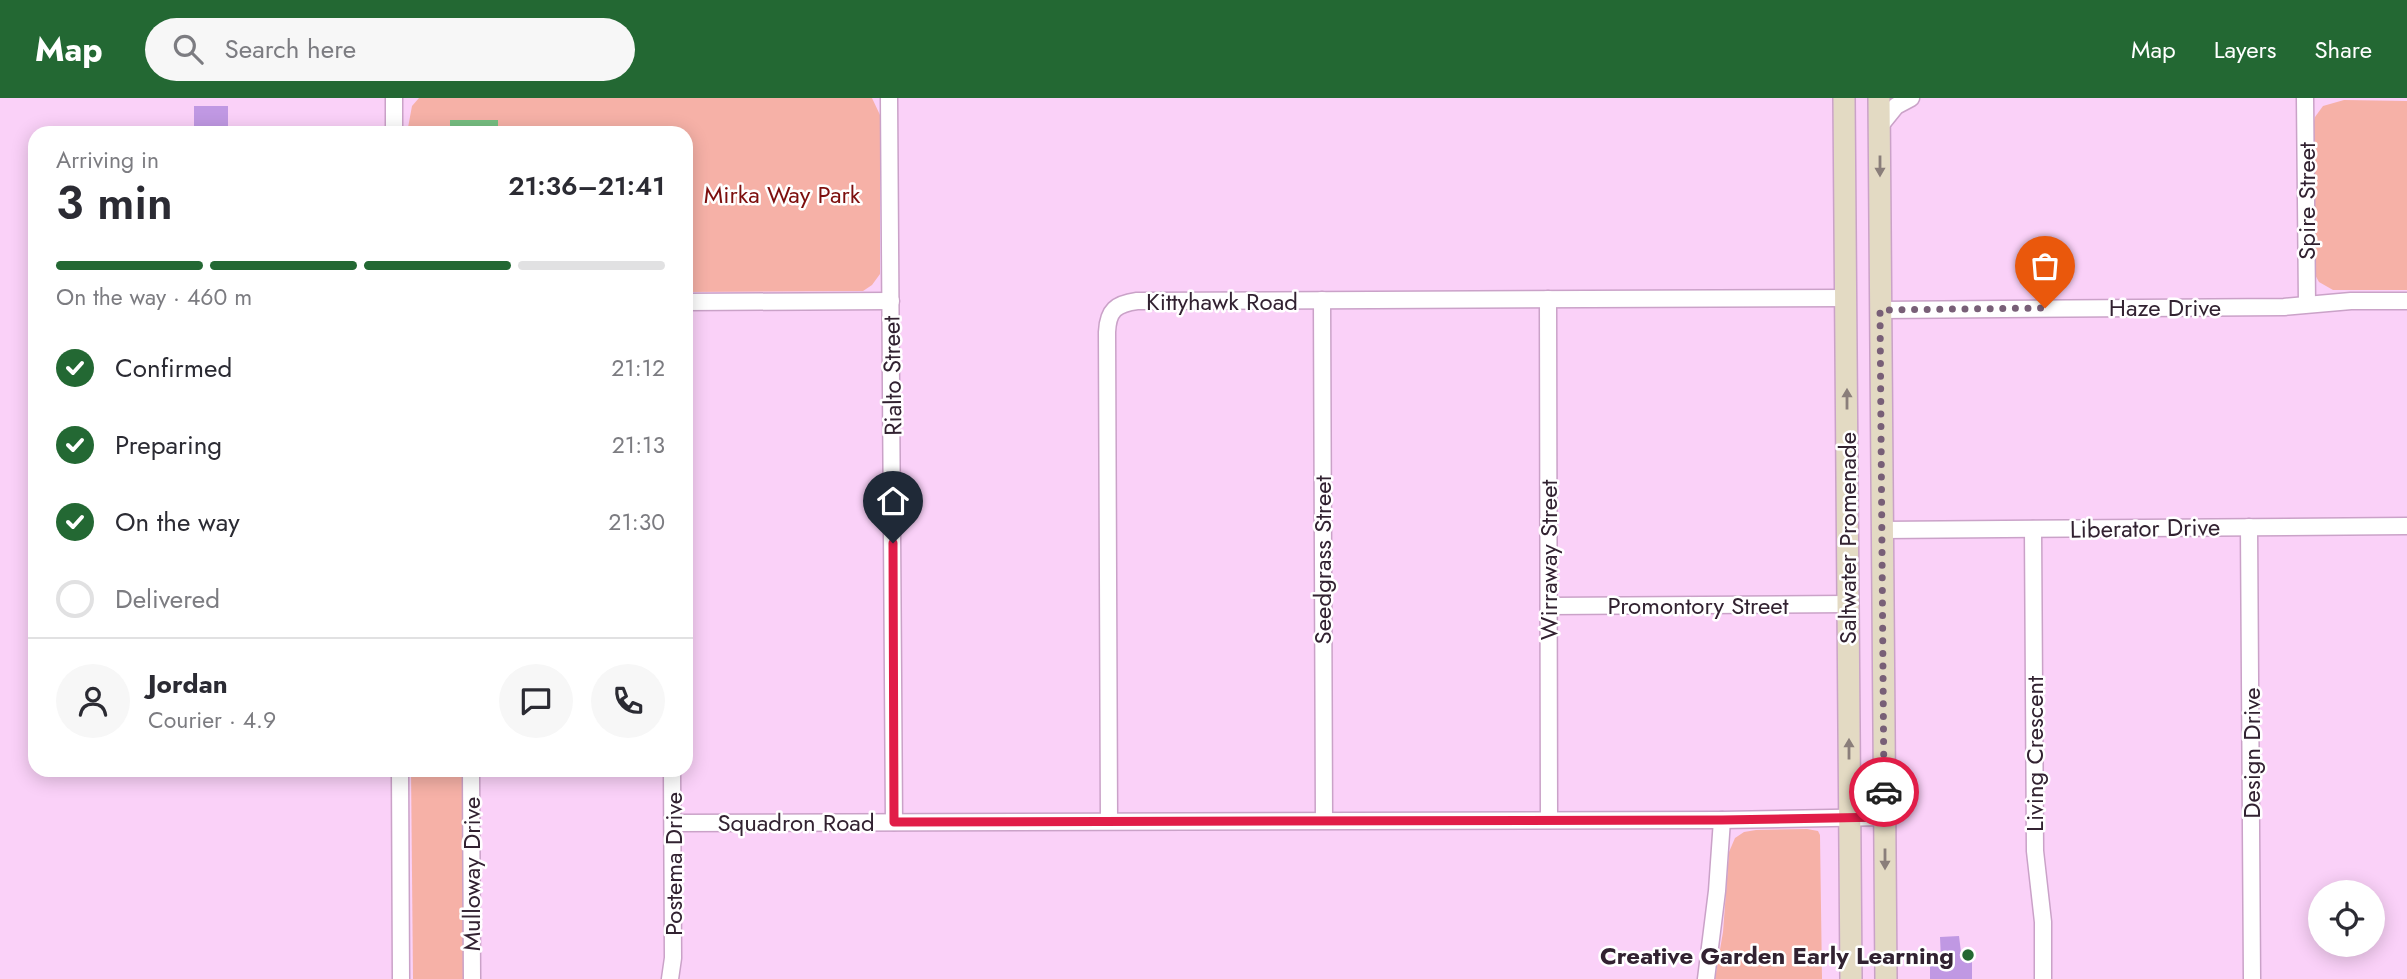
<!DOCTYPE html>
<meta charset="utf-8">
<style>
body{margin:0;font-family:Jost,sans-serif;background:#f7f7f7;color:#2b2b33;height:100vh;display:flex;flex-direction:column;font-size:26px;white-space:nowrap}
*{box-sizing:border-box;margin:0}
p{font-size:23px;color:#7c7c81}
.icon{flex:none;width:38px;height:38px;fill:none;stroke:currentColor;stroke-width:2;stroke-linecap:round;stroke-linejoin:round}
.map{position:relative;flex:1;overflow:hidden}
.drawer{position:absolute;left:28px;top:28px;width:665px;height:651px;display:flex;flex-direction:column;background:#fff;border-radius:21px;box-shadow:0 4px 18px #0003}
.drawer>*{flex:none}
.tools{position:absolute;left:2308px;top:782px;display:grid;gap:14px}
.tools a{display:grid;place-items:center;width:77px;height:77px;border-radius:50%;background:#fff;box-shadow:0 4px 18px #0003;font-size:35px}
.pin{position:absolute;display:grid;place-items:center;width:60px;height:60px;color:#fff;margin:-72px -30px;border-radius:50% 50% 50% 0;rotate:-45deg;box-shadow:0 0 7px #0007}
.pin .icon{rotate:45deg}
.courier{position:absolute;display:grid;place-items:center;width:70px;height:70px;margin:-35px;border:5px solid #e11d48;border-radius:50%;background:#fff;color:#222;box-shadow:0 2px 9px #0007}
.head em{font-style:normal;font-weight:600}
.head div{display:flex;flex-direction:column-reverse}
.head{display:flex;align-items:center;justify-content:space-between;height:119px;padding:0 28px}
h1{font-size:46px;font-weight:600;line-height:52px}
.bar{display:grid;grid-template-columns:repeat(4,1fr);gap:10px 7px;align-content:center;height:84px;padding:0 28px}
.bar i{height:9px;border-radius:5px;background:#e1e1e2}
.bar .selected{background:#236833}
.bar p{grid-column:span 4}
.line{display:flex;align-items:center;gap:18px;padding:0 28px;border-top:2px solid #e1e1e2}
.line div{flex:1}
.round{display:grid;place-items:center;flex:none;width:74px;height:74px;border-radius:37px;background:#f7f7f7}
ol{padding:0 28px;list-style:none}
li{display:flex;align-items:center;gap:21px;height:77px}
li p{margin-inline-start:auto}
li .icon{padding:7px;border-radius:50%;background:#236833;color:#fff;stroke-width:4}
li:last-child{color:#7c7c81}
li i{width:38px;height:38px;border:4px solid #e1e1e2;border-radius:50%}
header{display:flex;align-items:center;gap:42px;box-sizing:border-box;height:98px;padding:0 35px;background:#236833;color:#fff}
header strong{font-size:33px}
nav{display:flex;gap:38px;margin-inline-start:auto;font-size:24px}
.search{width:490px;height:63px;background:#f7f7f7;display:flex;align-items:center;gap:18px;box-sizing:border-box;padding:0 24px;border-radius:38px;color:#7c7c81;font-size:26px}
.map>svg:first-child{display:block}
.green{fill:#f6b1a7}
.water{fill:#76be81}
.building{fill:#c098e3}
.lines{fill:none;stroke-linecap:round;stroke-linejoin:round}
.street-casing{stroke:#caa2c8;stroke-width:19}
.secondary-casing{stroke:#caa2c8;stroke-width:24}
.street{stroke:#fff;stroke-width:16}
.secondary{stroke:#e3dac3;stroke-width:21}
.oneway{fill:#8a7e7a}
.done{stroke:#785f77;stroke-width:7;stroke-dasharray:0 12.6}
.route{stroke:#e11d48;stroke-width:9}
.poi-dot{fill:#236833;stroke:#fff;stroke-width:2.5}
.labels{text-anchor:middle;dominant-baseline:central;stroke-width:5;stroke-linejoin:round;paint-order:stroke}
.park-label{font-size:24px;fill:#7d0f0e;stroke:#fff}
.street-label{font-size:24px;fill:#322231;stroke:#fff}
.poi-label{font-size:24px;font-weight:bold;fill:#322231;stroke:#fff;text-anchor:end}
</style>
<header>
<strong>Map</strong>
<div class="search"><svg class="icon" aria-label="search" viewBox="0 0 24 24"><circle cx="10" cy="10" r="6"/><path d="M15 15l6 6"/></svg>Search here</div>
<nav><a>Map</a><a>Layers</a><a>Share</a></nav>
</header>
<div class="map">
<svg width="2407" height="881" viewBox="0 0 2407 881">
<rect width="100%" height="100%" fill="#fad1f8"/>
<!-- green -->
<g class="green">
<path d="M419,0H872L880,17V176L872,187L863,193L686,194V35H407L412,8Z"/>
<path d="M2344,2L2407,3V192H2333L2319,184L2314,175L2313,28L2315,19L2323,8Z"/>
<path d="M411,672H462L464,881H413Z"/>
<path d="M1807,731L1818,733L1820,737L1822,881H1715L1723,834L1729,754L1735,740L1744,734L1756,732Z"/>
</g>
<!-- water -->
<rect class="water" x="450" y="22" width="48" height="13"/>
<!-- building -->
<g class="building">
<rect x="194" y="8" width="34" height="27"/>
<path d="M1959,838L1962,862H1972V881H1930V862H1941L1940,839Z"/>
</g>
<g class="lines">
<!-- street casing -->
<g class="street-casing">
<g id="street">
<path d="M394,0V35"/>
<path d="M889,0L894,724"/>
<path d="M2305,0L2307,206"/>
<path d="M1879,29L1896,8L1911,0"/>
<path d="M1548,201L1549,722"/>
<path d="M1322,202L1324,722"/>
<path d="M686,204L891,203"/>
<path d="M1880,212L2284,209L2351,203H2407"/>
<path d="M2249,429L2252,881"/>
<path d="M2033,431L2035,753L2043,824V881"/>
<path d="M1882,432L2407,428"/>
<path d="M1549,508L1848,506"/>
<path d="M400,672L401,881"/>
<path d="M471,672L472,881"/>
<path d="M1109,723L1107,234C1108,212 1116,206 1137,203L1846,200"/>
<path d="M673,725L1722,722L1884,719"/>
<path d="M670,881L673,860L672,672"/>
<path d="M1706,881L1717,793L1722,722"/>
</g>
</g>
<!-- secondary casing -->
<g class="secondary-casing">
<g id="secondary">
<path d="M1844,0L1851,881"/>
<path d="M1879,0L1886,881"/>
</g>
</g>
<!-- street -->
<use href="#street" class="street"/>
<!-- secondary -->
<use href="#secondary" class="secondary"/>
</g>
<!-- one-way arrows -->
<defs><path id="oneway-solid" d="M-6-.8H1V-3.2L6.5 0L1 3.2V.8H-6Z" transform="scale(1.75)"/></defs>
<g class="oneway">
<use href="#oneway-solid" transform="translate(1880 68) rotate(90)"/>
<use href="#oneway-solid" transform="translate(1847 301) rotate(-90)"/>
<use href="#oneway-solid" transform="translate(1849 651) rotate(-90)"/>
<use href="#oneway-solid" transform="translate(1885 761) rotate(90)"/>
</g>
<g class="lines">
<!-- done -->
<path class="done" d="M1884,694L1880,212L2045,210"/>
<!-- route -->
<path class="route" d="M893,445L894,724L1722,722L1885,719L1884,694"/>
</g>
<!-- markers -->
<circle class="poi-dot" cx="1968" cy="857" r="7"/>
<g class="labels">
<!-- park labels -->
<g class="park-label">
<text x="782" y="96">Mirka Way Park</text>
</g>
<!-- street labels -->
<g class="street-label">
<text transform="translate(2306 103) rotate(-90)">Spire Street</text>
<text x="1222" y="203">Kittyhawk Road</text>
<text x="2165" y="209">Haze Drive</text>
<text transform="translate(892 278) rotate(-91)">Rialto Street</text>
<text transform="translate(2145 430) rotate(-1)">Liberator Drive</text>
<text transform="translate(1847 440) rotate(-90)">Saltwater Promenade</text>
<text transform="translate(1322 462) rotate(-90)">Seedgrass Street</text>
<text transform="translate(1548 462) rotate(-90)">Wirraway Street</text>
<text x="1698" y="507">Promontory Street</text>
<text transform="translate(2251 655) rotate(-90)">Design Drive</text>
<text transform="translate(2034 656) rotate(-90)">Living Crescent</text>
<text x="796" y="724">Squadron Road</text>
<text transform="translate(673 766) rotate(-90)">Postema Drive</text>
<text transform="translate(471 776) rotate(-90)">Mulloway Drive</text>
</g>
<!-- poi labels -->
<g class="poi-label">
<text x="1954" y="857">Creative Garden Early Learning</text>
</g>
</g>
</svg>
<div class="tools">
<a><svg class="icon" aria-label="locate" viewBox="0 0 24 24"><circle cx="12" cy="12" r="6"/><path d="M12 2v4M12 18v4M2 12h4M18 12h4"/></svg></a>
</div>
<div class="pin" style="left:2045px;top:210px;background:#ea580c"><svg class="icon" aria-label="bag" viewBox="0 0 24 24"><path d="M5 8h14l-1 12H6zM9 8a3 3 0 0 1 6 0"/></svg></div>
<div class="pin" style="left:893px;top:445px;background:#1f2937"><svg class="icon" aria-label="home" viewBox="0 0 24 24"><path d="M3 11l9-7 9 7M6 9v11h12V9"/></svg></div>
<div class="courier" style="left:1884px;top:694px"><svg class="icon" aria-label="car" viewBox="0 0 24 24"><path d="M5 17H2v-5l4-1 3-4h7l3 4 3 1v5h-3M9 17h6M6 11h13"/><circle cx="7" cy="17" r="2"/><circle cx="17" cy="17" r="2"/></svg></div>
<section class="drawer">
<div class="head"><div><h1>3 min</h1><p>Arriving in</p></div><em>21:36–21:41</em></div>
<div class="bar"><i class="selected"></i><i class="selected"></i><i class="selected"></i><i></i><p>On the way · 460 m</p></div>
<ol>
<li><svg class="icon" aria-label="check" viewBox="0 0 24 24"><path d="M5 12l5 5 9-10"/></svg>Confirmed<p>21:12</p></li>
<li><svg class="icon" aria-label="check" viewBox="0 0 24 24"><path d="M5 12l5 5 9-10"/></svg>Preparing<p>21:13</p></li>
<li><svg class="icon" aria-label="check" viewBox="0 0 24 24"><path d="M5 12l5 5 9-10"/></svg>On the way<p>21:30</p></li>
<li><i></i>Delivered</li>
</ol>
<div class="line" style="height:126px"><a class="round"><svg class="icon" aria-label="person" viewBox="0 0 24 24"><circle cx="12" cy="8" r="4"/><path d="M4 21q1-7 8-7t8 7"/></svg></a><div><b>Jordan</b><p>Courier · 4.9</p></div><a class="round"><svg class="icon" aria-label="chat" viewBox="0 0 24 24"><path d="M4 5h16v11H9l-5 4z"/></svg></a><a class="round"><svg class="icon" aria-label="phone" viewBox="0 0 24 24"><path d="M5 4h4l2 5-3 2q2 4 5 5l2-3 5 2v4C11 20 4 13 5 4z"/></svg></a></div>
</section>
</div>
